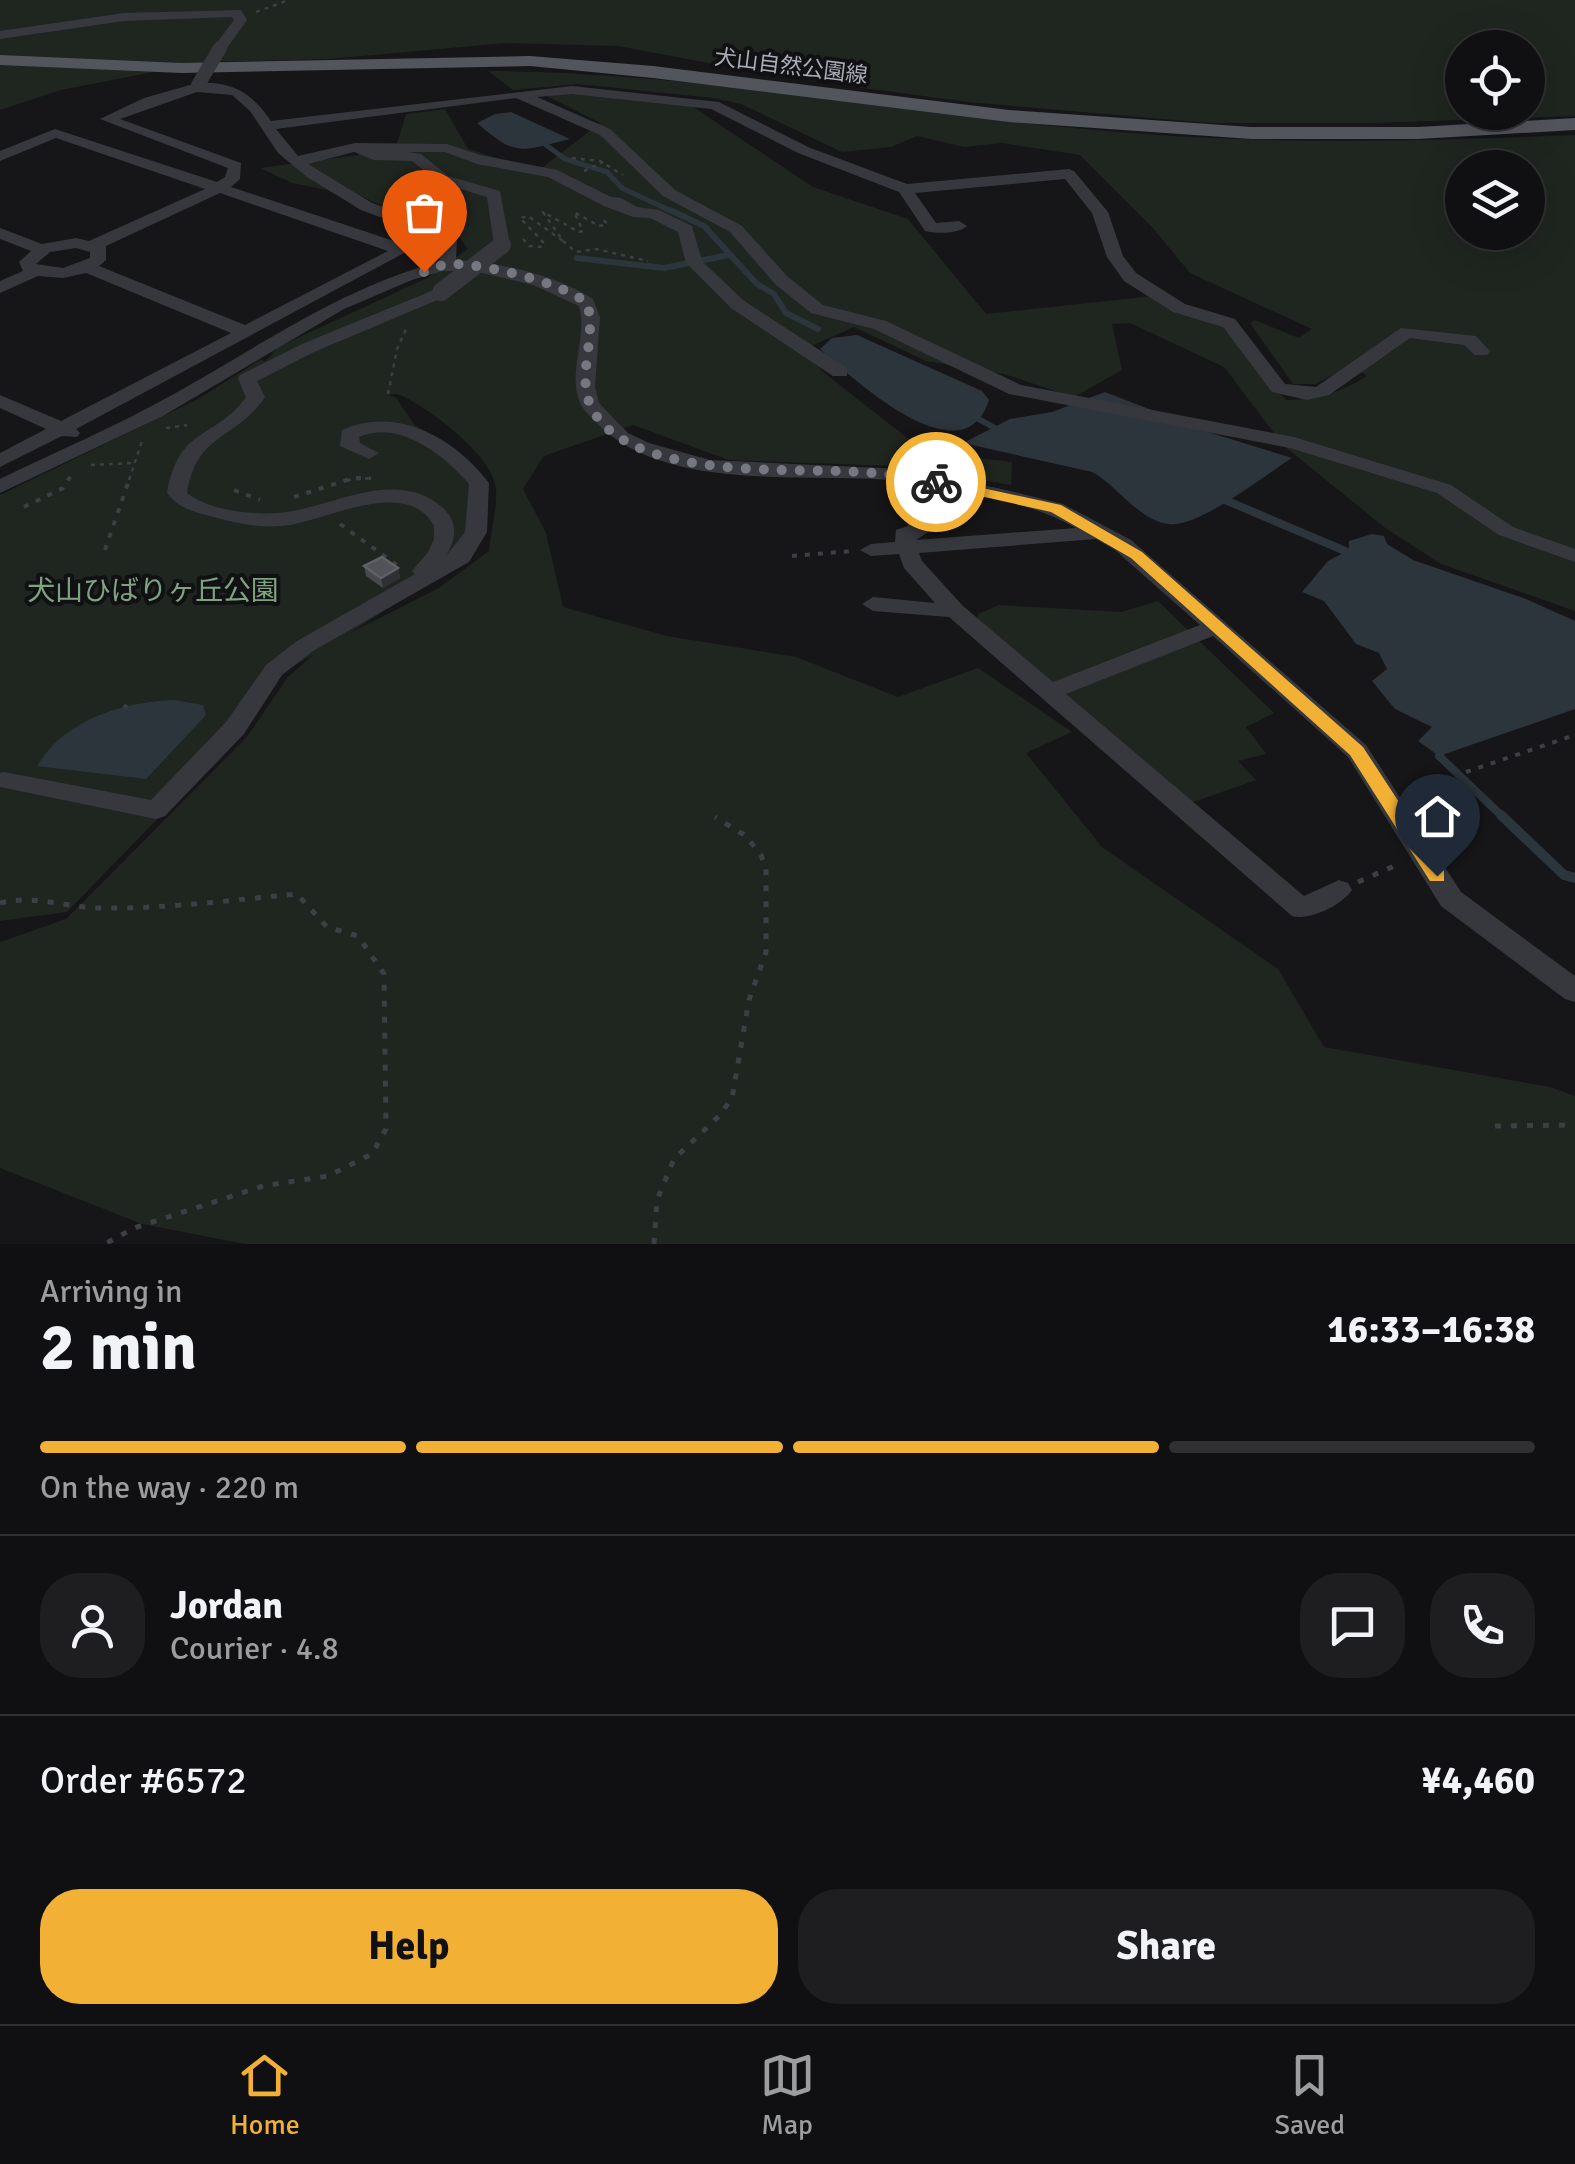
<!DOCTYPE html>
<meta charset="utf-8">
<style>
body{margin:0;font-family:Signika,"Noto Sans JP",sans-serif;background:#1e1e20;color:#f1f3f6;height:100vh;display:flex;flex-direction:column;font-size:38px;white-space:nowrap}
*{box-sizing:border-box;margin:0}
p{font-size:32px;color:#9c9d9f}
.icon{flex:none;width:55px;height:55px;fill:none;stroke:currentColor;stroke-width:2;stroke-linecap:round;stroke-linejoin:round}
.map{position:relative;height:1244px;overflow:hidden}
.details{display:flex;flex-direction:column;background:#101012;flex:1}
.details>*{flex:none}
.fabs{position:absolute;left:1445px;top:30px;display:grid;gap:20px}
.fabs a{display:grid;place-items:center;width:100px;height:100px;border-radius:50%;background:#101012;box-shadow:0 10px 40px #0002,0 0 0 2px #303032;font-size:50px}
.pin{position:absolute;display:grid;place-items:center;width:85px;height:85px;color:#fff;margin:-102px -42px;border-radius:50% 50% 50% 0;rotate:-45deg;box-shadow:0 0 10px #0007}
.pin .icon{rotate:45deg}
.courier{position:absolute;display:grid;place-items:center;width:100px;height:100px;margin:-50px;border:8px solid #f2b134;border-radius:50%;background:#fff;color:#222;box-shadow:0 2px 12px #0007}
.summary em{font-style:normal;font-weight:700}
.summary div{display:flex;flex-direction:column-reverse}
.summary{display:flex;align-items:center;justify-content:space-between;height:170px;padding:0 40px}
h1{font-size:65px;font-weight:700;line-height:75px}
.bar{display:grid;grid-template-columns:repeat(4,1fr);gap:15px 10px;align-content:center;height:120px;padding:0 40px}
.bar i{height:12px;border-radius:8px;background:#303032}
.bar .active{background:#f2b134}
.bar p{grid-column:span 4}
.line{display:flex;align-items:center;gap:25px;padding:0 40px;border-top:2px solid #303032}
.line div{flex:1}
.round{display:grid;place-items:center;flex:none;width:105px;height:105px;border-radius:40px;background:#1e1e20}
.primary-button{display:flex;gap:20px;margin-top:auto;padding:20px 40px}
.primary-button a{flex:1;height:115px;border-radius:40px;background:#f2b134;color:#111;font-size:40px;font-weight:700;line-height:115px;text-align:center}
.primary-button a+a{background:#1e1e20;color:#f1f3f6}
.menu{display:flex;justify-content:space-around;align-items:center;height:140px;border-top:2px solid #303032;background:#101012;font-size:28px;color:#9c9d9f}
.menu a{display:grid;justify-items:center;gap:5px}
.menu .active{color:#f2b134}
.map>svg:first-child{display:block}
.green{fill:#1e261f;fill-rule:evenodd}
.water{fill:#2c353c}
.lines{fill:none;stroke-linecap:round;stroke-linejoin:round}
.stream-far3{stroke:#2c353c;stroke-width:5}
.stream-far2{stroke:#2c353c;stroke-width:6}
.stream-far1{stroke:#2c353c;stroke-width:8}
.stream{stroke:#2c353c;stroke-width:10}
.path-far2{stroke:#3d3f44;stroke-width:2.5;stroke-dasharray:4 5;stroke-linecap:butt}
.path-far1{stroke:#3d3f44;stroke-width:4;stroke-dasharray:5 8;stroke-linecap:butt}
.path{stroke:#3d3f44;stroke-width:5;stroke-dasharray:6 10;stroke-linecap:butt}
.minor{fill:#37383d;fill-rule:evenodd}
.major{fill:#53555c;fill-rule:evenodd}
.minor-bridge-far1{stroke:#37383d;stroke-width:14}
.minor-bridge{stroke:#37383d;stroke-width:18}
.wall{fill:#47494d}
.shaded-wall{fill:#2f3033}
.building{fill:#525359;stroke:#5f6168;stroke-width:2.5}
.route{fill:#f2b134}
.done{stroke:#757880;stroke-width:10;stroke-dasharray:0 18}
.labels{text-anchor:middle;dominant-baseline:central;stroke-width:8;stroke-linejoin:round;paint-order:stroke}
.far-street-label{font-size:22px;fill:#a8adb8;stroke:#111113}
.park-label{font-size:28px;fill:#7fa381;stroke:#111113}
</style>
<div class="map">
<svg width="1575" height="1244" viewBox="0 0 1575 1244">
<rect width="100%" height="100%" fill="#161618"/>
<!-- green -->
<g class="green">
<path d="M0,0H1575V116L1372,123H1209L968,102L782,77L618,46L505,43L329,59L205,62L61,90L0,110ZM1462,48H1528V112H1462Z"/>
<path d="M488,71C695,72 899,113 1106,131C1262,145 1418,142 1575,135V611L1441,564L1384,527L1284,446L1224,367L1130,323L1112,324L1122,370L1074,397L1004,374L926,361L854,327L807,348L822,371L925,452L1012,462L1011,485L895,466L729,460L633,425L544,456L523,489L546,533L563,607L667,636L796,657L898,697L978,668L1072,732L1026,753L1102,847L1278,969L1324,1047L1550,1087L1575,1096V1244H245L142,1224L0,1168V942L66,919L246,738L288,677L313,655L284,671L242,732L67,912L0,921V495L198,399L260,360L266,361L278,347L427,278L468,249L453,229L401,214L363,197L292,183L260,168L395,150L406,114L445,109L468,149L538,171L600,123L545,95L574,93L689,104L813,187L908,219L986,314L1154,296L1221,325L1286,400C1317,400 1341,392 1367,376L1352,365L1315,384H1293L1250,323L1255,320L1299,338L1312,329L1190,273L1151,226L1080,155L1002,143L964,147L917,136L891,147L842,152L741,104L713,98L578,84L513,90ZM1462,168H1528V232H1462ZM397,394C425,404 494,456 496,489C497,509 491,531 489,551L439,588L350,633L413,592L485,532L474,467L414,424L396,398L388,395Z"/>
<path d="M1158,601L1274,713L1246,727L1266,754L1238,761L1256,780L1188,804L977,620L978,614L999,605L1121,612Z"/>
</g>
<!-- water -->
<g class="water">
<path d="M511,112L570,139C521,151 517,158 477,123L495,114Z"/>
<path d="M857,335L982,391L989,400C963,482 850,376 820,349L832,338Z"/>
<path d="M1105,392L1211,433L1292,458C1266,474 1199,528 1169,524C1139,521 1117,485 1092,472L963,443L1010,419L1052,412Z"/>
<path d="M1372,534L1384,536L1387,544L1413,560L1526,599L1575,621V709L1439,756L1418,741L1432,727L1395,709L1372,681L1387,669L1379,653L1356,644L1324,601L1302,592L1328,561L1349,550V541Z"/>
<path d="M174,700L203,705L206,715L146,779L37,766C65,719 123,702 174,700Z"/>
</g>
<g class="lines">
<!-- stream-far3 -->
<path class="stream-far3" d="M546,145L565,159L607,172L622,188L675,213"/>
<!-- stream-far2 -->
<g class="stream-far2">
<path d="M670,210L704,226L757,284L774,294L786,313L818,329"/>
<path d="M577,258L664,268L729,255"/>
<path d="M968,413L1000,431"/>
</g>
<!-- stream-far1 -->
<g class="stream-far1">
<path d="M1218,497L1357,556"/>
<path d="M1442,751L1439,756L1504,818"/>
</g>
<!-- stream -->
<path class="stream" d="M1501,815L1564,875L1575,878"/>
<!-- path-far2 -->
<g class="path-far2">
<path d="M256,12L289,0"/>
<path d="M572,158L600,161L623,175"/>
<path d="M584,171L603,162"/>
<path d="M523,239L529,246L542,247L544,243L520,218L528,216L563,241L543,212L579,232L583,231L574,212L599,226L607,224L603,219"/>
<path d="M563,241L576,252L596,249L648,261"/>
<path d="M388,394L397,349L407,327"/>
<path d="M166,428L187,425"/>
<path d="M91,465L134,463"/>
<path d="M68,480L72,474"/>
<path d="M129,480L143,438"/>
<path d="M347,480L371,478"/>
</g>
<!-- path-far1 -->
<g class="path-far1">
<path d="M234,490L260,500"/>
<path d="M294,497L353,478H371"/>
<path d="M24,507L63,488L70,477"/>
<path d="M340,524L401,568"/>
<path d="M105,550L130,477"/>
<path d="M792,556L852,551"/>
<path d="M124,705L127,708"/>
<path d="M1466,772L1575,735"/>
</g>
<!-- path -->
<g class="path">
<path d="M1358,882L1399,864"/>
<path d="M0,903C35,894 66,908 101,908C166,909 232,900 297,894L327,927L358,936L384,974L386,1129L372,1154L328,1176L263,1186L134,1228L105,1244"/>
<path d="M1495,1126L1575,1125"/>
<path d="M654,1244L657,1200L674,1159L720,1115L732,1098L749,1000L766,952V869L761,855L746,836L715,817"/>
</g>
<!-- minor -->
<g class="minor">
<path d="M241,10L247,20L225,51L220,52L213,48L234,20L232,17L124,21L0,39V31L124,13Z"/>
<path d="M197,83C232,81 251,92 271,121L572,86L719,102L808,147L907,184L1069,169L1074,171L1108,212L1123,256L1136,273L1185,304L1235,319L1285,384L1316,387L1401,328L1476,336L1490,351L1487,355H1475L1464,345L1410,338L1329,395L1307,400L1272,392L1223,327L1173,312L1124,281L1107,257L1092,213L1065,179L915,193L936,223L959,221L967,226C958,234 937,234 925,231L899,192L798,153L711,109L572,94L537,97L610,129L675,190L742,226L787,276L823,305L886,321L1021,385L1294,437L1451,485L1513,527L1575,549V562L1499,535L1437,493L1290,448L1009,394L874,329L811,313L775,284L730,232L663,196L600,135L516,98L276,129L298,156L355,143L447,144L480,155L557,170L611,197L621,198L637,207L659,210L692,226L702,261L743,300L847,368V376H833L731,308L686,263L678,232L650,218L633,217L604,206L548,177L477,164L445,152H408L421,154L448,176L500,191L510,245L502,250L494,245L487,197L438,182L412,161L374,160L354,152L308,164L372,203L439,226L457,240L456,260C502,263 553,274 593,299L600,317L595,387L599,403L628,433L649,443L710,460L902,469L997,488L1063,504L1131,540L1366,745L1461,892L1575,976V1002L1565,999L1441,906L1348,757L1213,636L1066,694L1304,896L1339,880L1348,883L1352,890C1342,905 1310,921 1292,916L949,617L873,611L862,604L873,597L935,603L904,568L899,554L871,556L860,550L871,544L895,542L896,530L908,526L900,505L903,501H917L931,530L916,540L1076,528C1029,501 955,487 901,481C808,471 664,495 595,421C590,416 583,410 580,403C567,374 588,336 579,306L533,285L474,271H443L412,280L344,309L163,416L0,493V479C57,451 117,426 172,395C261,346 340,288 439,262L441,241L436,238L361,210L307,177L278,153L250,111L232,95L197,92L120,119L241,163L240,179L231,187L403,244L406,252L76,429L80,433L77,437L62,436L0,467V453L46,429L0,408V395L61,421L231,333L86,273L63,278L38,276L0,293V281L23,271L19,262L31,251L0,239V228L42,244L76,238L89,241L205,189L56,138L0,161V151L55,129L217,182L225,177L228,168L100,119L144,98ZM220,193L388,251L245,325L99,266L106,260V246ZM76,248L90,252V258L63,268L36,264L50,252ZM1096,539L1115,550L1200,625L1053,682L963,606L922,561L919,553Z"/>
<path d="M441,287L450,292L447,296L314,352L257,381L265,397C235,441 197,432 187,493C209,510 249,515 277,513C329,510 394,465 443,508C459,523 456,539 446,556L465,532L469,484C444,455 399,419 359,437L360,443L379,453L369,459L340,446L342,430C397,405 455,438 489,483L487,532L469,562L313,651L282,675L244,734L165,816L156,819L0,787V773L4,772L151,800L226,722L266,665L297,641L415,574L412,571L428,552L434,539V526C408,477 328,519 290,525C264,529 238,524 213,517C195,512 179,509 167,493C179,425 214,441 246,397L238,379L240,375L302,344Z"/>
</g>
<!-- major -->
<path class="major" d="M0,55L181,63L530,56L653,66L1009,110L1251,127H1418L1575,118V130L1418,139H1251L1009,122L653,78L530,66L181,73L0,65Z"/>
<!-- minor-bridge-far1 -->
<path class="minor-bridge-far1" d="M198,85L220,48"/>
<!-- minor-bridge -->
<path class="minor-bridge" d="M441,292L502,245"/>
</g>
<!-- wall -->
<path class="wall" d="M364,566L398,568L400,578L383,588L366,576Z"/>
<!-- shaded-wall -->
<path class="shaded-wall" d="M398,568L400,578L383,588L381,578Z"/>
<!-- building -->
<path class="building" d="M382,557L398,568L381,578L364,566Z"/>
<!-- route -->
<path class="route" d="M936,478L1061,505L1142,552L1363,747L1444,871V881H1430L1350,755L1131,558L1051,512L931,485L929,482Z"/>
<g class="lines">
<!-- done -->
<path class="done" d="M424,272C432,269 440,265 448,264C482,263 561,282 587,303C597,335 578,372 589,402C618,477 772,469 837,471C870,472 903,475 936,482"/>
</g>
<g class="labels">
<!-- far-street labels -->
<g class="far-street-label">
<text transform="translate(791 66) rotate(7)">犬山自然公園線</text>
</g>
<!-- park labels -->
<g class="park-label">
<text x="153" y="591">犬山ひばりヶ丘公園</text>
</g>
</g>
</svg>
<div class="fabs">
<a><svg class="icon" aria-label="locate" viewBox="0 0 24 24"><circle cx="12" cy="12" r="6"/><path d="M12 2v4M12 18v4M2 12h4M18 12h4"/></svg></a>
<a><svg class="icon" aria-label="layers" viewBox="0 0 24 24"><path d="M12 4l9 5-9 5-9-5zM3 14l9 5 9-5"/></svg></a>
</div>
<div class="pin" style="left:424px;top:272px;background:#ea580c"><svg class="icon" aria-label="bag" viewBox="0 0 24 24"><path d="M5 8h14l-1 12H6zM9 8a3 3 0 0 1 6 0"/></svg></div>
<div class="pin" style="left:1437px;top:876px;background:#1f2937"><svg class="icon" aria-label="home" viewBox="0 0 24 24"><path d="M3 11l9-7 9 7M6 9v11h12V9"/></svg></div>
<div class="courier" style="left:936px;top:482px"><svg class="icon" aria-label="bike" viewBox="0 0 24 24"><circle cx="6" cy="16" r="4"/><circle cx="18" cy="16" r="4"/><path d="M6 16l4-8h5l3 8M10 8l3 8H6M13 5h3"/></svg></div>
</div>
<section class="details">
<div class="summary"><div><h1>2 min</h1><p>Arriving in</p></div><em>16:33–16:38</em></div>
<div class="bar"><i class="active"></i><i class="active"></i><i class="active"></i><i></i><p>On the way · 220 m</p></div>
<div class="line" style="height:180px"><a class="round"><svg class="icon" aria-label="person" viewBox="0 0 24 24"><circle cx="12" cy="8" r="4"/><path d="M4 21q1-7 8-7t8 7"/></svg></a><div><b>Jordan</b><p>Courier · 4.8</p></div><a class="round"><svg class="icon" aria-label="chat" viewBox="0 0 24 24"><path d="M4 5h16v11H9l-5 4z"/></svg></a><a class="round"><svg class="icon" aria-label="phone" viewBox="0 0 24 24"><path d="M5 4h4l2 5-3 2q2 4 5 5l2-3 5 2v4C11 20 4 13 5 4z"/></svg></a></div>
<div class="line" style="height:130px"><div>Order #6572</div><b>¥4,460</b></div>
<div class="primary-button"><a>Help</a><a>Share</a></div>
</section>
<nav class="menu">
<a class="active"><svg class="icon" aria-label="home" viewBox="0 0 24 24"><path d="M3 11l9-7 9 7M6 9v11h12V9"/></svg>Home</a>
<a><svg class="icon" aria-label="map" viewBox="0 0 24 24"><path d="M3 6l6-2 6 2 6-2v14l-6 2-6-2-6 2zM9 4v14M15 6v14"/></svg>Map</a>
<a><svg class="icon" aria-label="saved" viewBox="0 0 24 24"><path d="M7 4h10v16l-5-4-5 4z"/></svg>Saved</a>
</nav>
